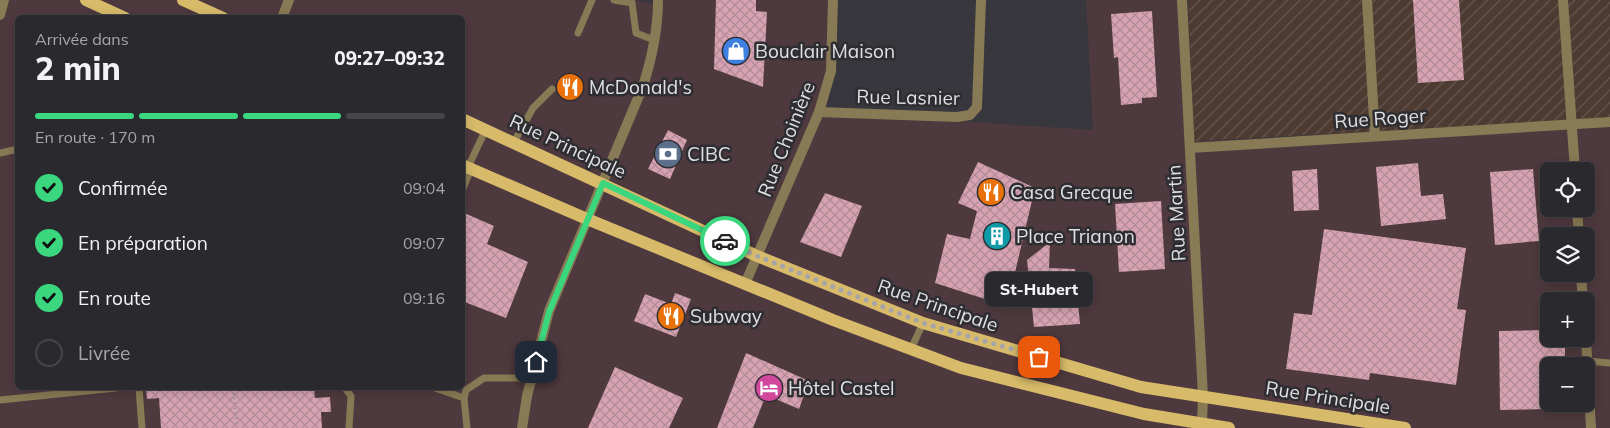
<!DOCTYPE html>
<html lang="fr">
<meta charset="utf-8">
<style>
body{margin:0;font-family:Mulish,sans-serif;background:#35353a;color:#f1f3f6;height:100vh;display:flex;flex-direction:column;font-size:19px;white-space:nowrap}
*{box-sizing:border-box;margin:0}
p{font-size:16px;color:#a5a6aa}
.icon{flex:none;width:28px;height:28px;fill:none;stroke:currentColor;stroke-width:2;stroke-linecap:round;stroke-linejoin:round}
.map{position:relative;flex:1;overflow:hidden}
.sheet{position:absolute;left:15px;top:15px;width:450px;height:375px;display:flex;flex-direction:column;background:#29292e;border-radius:8px;box-shadow:0 2px 12px #0003,0 0 0 1px #45454a}
.sheet>*{flex:none}
.controls{position:absolute;left:1540px;top:162px;display:grid;gap:10px}
.controls a{display:grid;place-items:center;width:55px;height:55px;border-radius:8px;background:#29292e;box-shadow:0 2px 12px #0003,0 0 0 1px #45454a;font-size:25px}
.pin{position:absolute;display:grid;place-items:center;width:42px;height:42px;color:#fff;margin:-21px;border-radius:10px;box-shadow:0 2px 8px #0006}
.courier{position:absolute;display:grid;place-items:center;width:50px;height:50px;margin:-25px;border:4px solid #3ad77f;border-radius:50%;background:#fff;color:#222;box-shadow:0 1px 6px #0007}
.bubble{position:absolute;height:35px;border-radius:8px;background:#29292e;box-shadow:0 2px 12px #0003,0 0 0 1px #45454a;font-size:16px;font-weight:800;line-height:35px;text-align:center}
.overview em{font-style:normal;font-weight:800}
.overview div{display:flex;flex-direction:column-reverse}
.overview{display:flex;align-items:center;justify-content:space-between;height:85px;padding:0 20px}
h1{font-size:32px;font-weight:800;line-height:38px}
.bar{display:grid;grid-template-columns:repeat(4,1fr);gap:8px 5px;align-content:center;height:60px;padding:0 20px}
.bar i{height:6px;border-radius:4px;background:#45454a}
.bar .selected{background:#3ad77f}
.bar p{grid-column:span 4}
ol{padding:0 20px;list-style:none}
li{display:flex;align-items:center;gap:15px;height:55px}
li p{margin-inline-start:auto}
li .icon{padding:5px;border-radius:50%;background:#3ad77f;color:#111;stroke-width:4}
li:last-child{color:#a5a6aa}
li i{width:28px;height:28px;border:2px solid #45454a;border-radius:50%}
.map>svg:first-child{display:block}
.commercial{fill:#4e393e;fill-rule:evenodd}
.industrial{fill:url(#industrial-furrows)}
.building{fill:url(#building-cross-hatch)}
.lines{fill:none;stroke-linecap:round;stroke-linejoin:round}
.path{stroke:#8d8d92;stroke-width:2.5;stroke-dasharray:1 4;stroke-linecap:butt}
.service{stroke:#887a54;stroke-width:7}
.minor{stroke:#887a54;stroke-width:10}
.tertiary{stroke:#887a54;stroke-width:10}
.primary{stroke:#d8bb6a;stroke-width:12}
.done{stroke:#a5a5a9;stroke-width:5;stroke-dasharray:0 9}
.route{stroke:#3ad77f;stroke-width:6}
.labels{text-anchor:middle;dominant-baseline:central;stroke-width:5;stroke-linejoin:round;paint-order:stroke}
.poi-label{font-size:19px;fill:#e0e0e3;stroke:#2d2d32;text-anchor:start}
.street-label{font-size:19px;fill:#e0e0e3;stroke:#2d2d32}
</style>
<div class="map">
<svg width="1610" height="428" viewBox="0 0 1610 428">
<defs>
<pattern id="industrial-furrows" width="10" height="10" patternUnits="userSpaceOnUse" patternTransform="scale(1.25)"><rect width="10" height="10" fill="#4d3b32"/><path d="M-1 1l2-2M0 10L10 0M9 11l2-2" fill="none" stroke="#665750"/></pattern>
<pattern id="building-cross-hatch" width="8" height="8" patternUnits="userSpaceOnUse" patternTransform="scale(1.25)"><rect width="8" height="8" fill="#d7a3b3"/><path d="M0 0l8 8M0 8l8-8" fill="none" stroke="#b28b97"/></pattern>
</defs>
<rect width="100%" height="100%" fill="#37373d"/>
<!-- commercial -->
<path class="commercial" d="M0,0H637L653,4L650,57L658,0H833L831,71L819,112L1093,130L1086,0H1187L1194,141L1375,136L1610,122V428H0ZM18,18H462V388H18ZM1549,171H1586V209H1549ZM1549,236H1586V274H1549ZM1549,301H1586V339H1549ZM1549,366H1586V404H1549Z"/>
<!-- industrial -->
<path class="industrial" d="M1188,0H1610V119L1194,141Z"/>
<!-- building -->
<g class="building">
<path d="M716,0H756V11L767,12L763,87L714,69Z"/>
<path d="M1413,0H1459L1464,80L1418,83Z"/>
<path d="M1152,11L1157,97L1142,98V103L1121,105L1118,57L1114,58L1111,14Z"/>
<path d="M668,130L687,140L670,179L648,169Z"/>
<path d="M978,162L1035,188L1007,306L935,283L947,234L970,239L977,211L958,203Z"/>
<path d="M1418,163L1421,196L1443,194L1446,219L1381,226L1376,167Z"/>
<path d="M1317,169L1319,210L1294,211L1292,171Z"/>
<path d="M1533,169L1539,241L1495,245L1490,172Z"/>
<path d="M825,193L862,206L841,257L800,242Z"/>
<path d="M1161,201L1165,269L1119,272L1115,204Z"/>
<path d="M462,212L494,226L487,244L528,262L506,318L462,301Z"/>
<path d="M1324,229L1466,248L1457,309L1466,310L1456,385L1370,373L1369,380L1286,369L1294,313L1312,315Z"/>
<path d="M1050,242L1049,268L1075,269L1080,324L1034,327L1027,260Z"/>
<path d="M675,293L691,299L676,337L634,321L645,294L671,304Z"/>
<path d="M1549,330V339H1565V366H1549V409L1500,410L1499,331Z"/>
<path d="M746,353L809,381L799,409L766,395L753,428H717Z"/>
<path d="M615,367L683,398L669,428H588Z"/>
<path d="M146,388H314L315,398L330,397L331,412H321L322,428H161L159,398L147,399Z"/>
</g>
<g class="lines">
<!-- path -->
<path class="path" d="M233,388L237,428"/>
<!-- service -->
<g class="service">
<path d="M614,0L632,3"/>
<path d="M628,0L632,3L636,33L654,40"/>
<path d="M578,33L592,0"/>
<path d="M514,142L533,108L552,89"/>
<path d="M0,153L18,149"/>
<path d="M468,167L486,129"/>
<path d="M462,191L471,169"/>
<path d="M911,349L923,323"/>
<path d="M1587,361L1610,363"/>
<path d="M139,388L142,428"/>
<path d="M345,388L351,396L349,428"/>
<path d="M435,388L464,398"/>
<path d="M0,400L116,388"/>
<path d="M467,428L464,398L466,390L484,378H531"/>
</g>
<!-- minor -->
<g class="minor">
<path d="M1182,0L1203,397L1202,423"/>
<path d="M1367,0L1375,136"/>
<path d="M1563,0L1575,171"/>
<path d="M282,18L289,0"/>
<path d="M819,112L957,117L970,115L977,107L981,0"/>
<path d="M1190,148L1610,122"/>
<path d="M1577,209L1579,236"/>
<path d="M1581,274L1583,301"/>
<path d="M745,284L819,112L831,71L833,0"/>
<path d="M1586,339L1591,428"/>
</g>
<!-- tertiary -->
<g class="tertiary">
<path d="M0,15L4,0"/>
<path d="M522,428L527,396L549,311L643,86C652,58 658,30 658,0"/>
</g>
<!-- primary -->
<g class="primary">
<path d="M86,0L125,18"/>
<path d="M183,0L223,18"/>
<path d="M462,119L757,256L923,323L1141,387L1405,428"/>
<path d="M462,165L587,219L833,320L961,368L1144,414L1229,428"/>
</g>
</g>
<g class="lines">
<!-- done -->
<path class="done" d="M725,241L757,256L923,323L1039,357"/>
<!-- route -->
<path class="route" d="M536,362L549,312L603,183L725,241"/>
</g>
<!-- icons -->
<defs>
<g id="shop-disc" transform="scale(1.4375)"><circle r="9.5" fill="#3f7fe0" stroke="#2d2d32"/><path d="M-5-2.5h2.3a2.7 3.5 0 0 1 5.4 0H5L5.5 6h-11ZM-1.5-2.5h3a1.5 2.3 0 0 0-3 0Z" fill="#fff"/></g>
<g id="restaurant-disc" transform="scale(1.4375)"><circle r="9.5" fill="#e8710a" stroke="#2d2d32"/><path d="M-5-6h1v4h1v-4h1v4h1v-4h1v5L-1.5 .5V6h-2V.5L-5-1ZM5-6V6H3V1.5H1.5Q1.5-4 5-6Z" fill="#fff"/></g>
<g id="bank-disc" transform="scale(1.4375)"><circle r="9.5" fill="#5c6f8a" stroke="#2d2d32"/><path d="M-6-4H6V4H-6ZM0-2.3a2.3 2.3 0 1 0 0 4.6a2.3 2.3 0 1 0 0-4.6Z" fill="#fff"/></g>
<g id="building-disc" transform="scale(1.4375)"><circle r="9.5" fill="#0f9aa8" stroke="#2d2d32"/><path d="M-4-6H4V6H1V3H-1V6H-4ZM-2.5-4.3h1.7v1.8h-1.7ZM.8-4.3h1.7v1.8H.8ZM-2.5-1h1.7V.8h-1.7ZM.8-1h1.7V.8H.8Z" fill="#fff"/></g>
<g id="hotel-disc" transform="scale(1.4375)"><circle r="9.5" fill="#d1479c" stroke="#2d2d32"/><path d="M-6-4.5h1.5V1H6V5H4.5V3h-9V5H-6ZM-4 0a1.8 1.8 0 1 1 3.6 0ZM.5 0V-2.5h3Q6-2.5 6 0Z" fill="#fff"/></g>
</defs>
<g fill-rule="evenodd">
<use href="#shop-disc" x="736" y="51"/>
<use href="#restaurant-disc" x="570" y="87"/>
<use href="#bank-disc" x="668" y="154"/>
<use href="#restaurant-disc" x="991" y="192"/>
<use href="#building-disc" x="997" y="236"/>
<use href="#restaurant-disc" x="671" y="316"/>
<use href="#hotel-disc" x="769" y="388"/>
</g>
<g class="labels">
<!-- poi labels -->
<g class="poi-label">
<text x="755" y="51">Bouclair Maison</text>
<text x="589" y="87">McDonald's</text>
<text x="687" y="154">CIBC</text>
<text x="1010" y="192">Casa Grecque</text>
<text x="1016" y="236">Place Trianon</text>
<text x="690" y="316">Subway</text>
<text x="788" y="388">Hôtel Castel</text>
</g>
<!-- street labels -->
<g class="street-label">
<text transform="translate(908 97) rotate(1)">Rue Lasnier</text>
<text transform="translate(1380 118) rotate(-4)">Rue Roger</text>
<text transform="translate(786 139) rotate(-68)">Rue Choinière</text>
<text transform="translate(568 146) rotate(25)">Rue Principale</text>
<text transform="translate(1176 213) rotate(-93)">Rue Martin</text>
<text transform="translate(938 305) rotate(19)">Rue Principale</text>
<text transform="translate(1328 397) rotate(9)">Rue Principale</text>
</g>
</g>
</svg>
<div class="controls">
<a><svg class="icon" aria-label="locate" viewBox="0 0 24 24"><circle cx="12" cy="12" r="6"/><path d="M12 2v4M12 18v4M2 12h4M18 12h4"/></svg></a>
<a><svg class="icon" aria-label="layers" viewBox="0 0 24 24"><path d="M12 4l9 5-9 5-9-5zM3 14l9 5 9-5"/></svg></a>
<a>+</a>
<a>−</a>
</div>
<div class="pin" style="left:1039px;top:357px;background:#ea580c"><svg class="icon" aria-label="bag" viewBox="0 0 24 24"><path d="M5 8h14l-1 12H6zM9 8a3 3 0 0 1 6 0"/></svg></div>
<div class="pin" style="left:536px;top:362px;background:#1f2937"><svg class="icon" aria-label="home" viewBox="0 0 24 24"><path d="M3 11l9-7 9 7M6 9v11h12V9"/></svg></div>
<div class="courier" style="left:725px;top:241px"><svg class="icon" aria-label="car" viewBox="0 0 24 24"><path d="M5 17H2v-5l4-1 3-4h7l3 4 3 1v5h-3M9 17h6M6 11h13"/><circle cx="7" cy="17" r="2"/><circle cx="17" cy="17" r="2"/></svg></div>
<div class="bubble" style="left:985px;top:272px;width:108px">St-Hubert</div>
<section class="sheet">
<div class="overview"><div><h1>2 min</h1><p>Arrivée dans</p></div><em>09:27–09:32</em></div>
<div class="bar"><i class="selected"></i><i class="selected"></i><i class="selected"></i><i></i><p>En route · 170 m</p></div>
<ol>
<li><svg class="icon" aria-label="check" viewBox="0 0 24 24"><path d="M5 12l5 5 9-10"/></svg>Confirmée<p>09:04</p></li>
<li><svg class="icon" aria-label="check" viewBox="0 0 24 24"><path d="M5 12l5 5 9-10"/></svg>En préparation<p>09:07</p></li>
<li><svg class="icon" aria-label="check" viewBox="0 0 24 24"><path d="M5 12l5 5 9-10"/></svg>En route<p>09:16</p></li>
<li><i></i>Livrée</li>
</ol>
</section>
</div>
